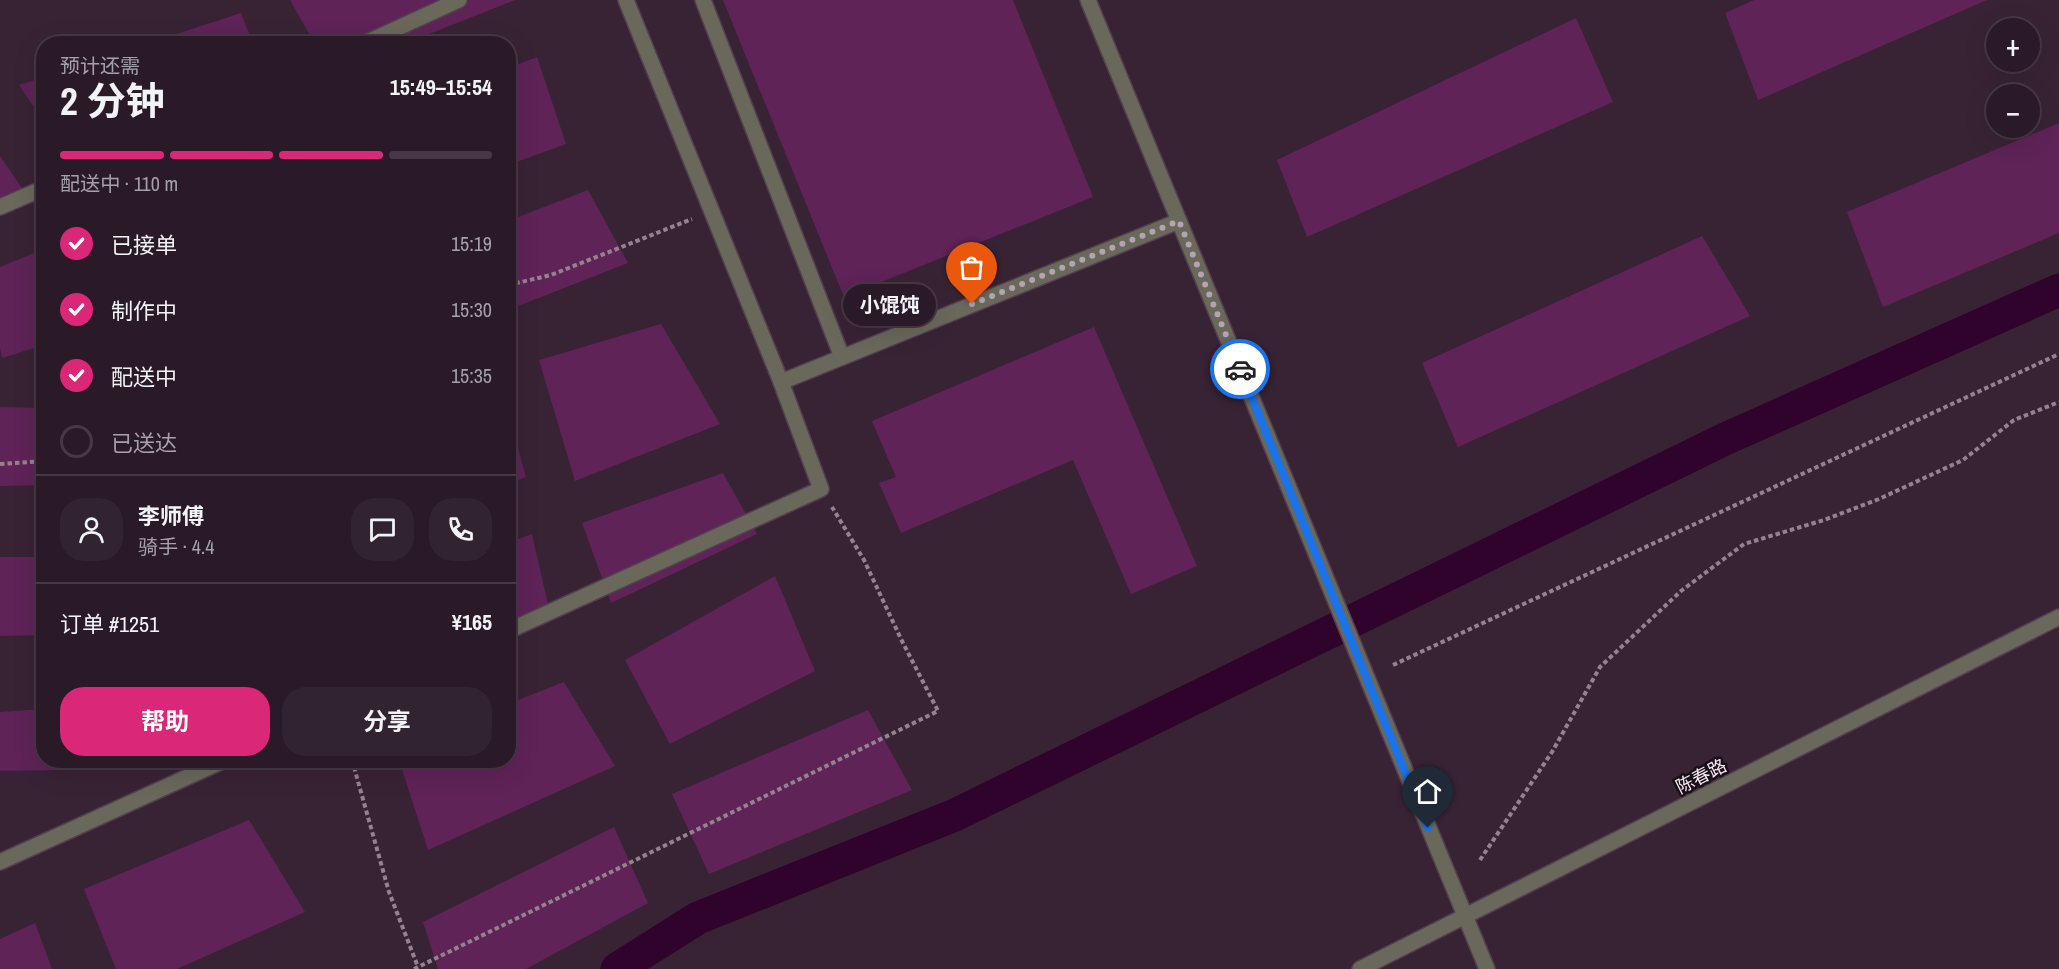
<!DOCTYPE html>
<html lang="zh">
<meta charset="utf-8">
<style>
body{margin:0;font-family:"Archivo Narrow","Noto Sans SC",sans-serif;background:#322330;color:#f1f3f6;height:100vh;display:flex;flex-direction:column;font-size:22px;white-space:nowrap}
*{box-sizing:border-box;margin:0}
p{font-size:20px;color:#a5a1a8}
.icon{flex:none;width:33px;height:33px;fill:none;stroke:currentColor;stroke-width:2;stroke-linecap:round;stroke-linejoin:round}
.map{position:relative;flex:1;overflow:hidden}
.drawer{position:absolute;left:36px;top:36px;width:480px;height:732px;display:flex;flex-direction:column;background:#2a1a28;border-radius:24px;box-shadow:0 6px 24px #0002,0 0 0 2px #463845}
.drawer>*{flex:none}
.buttons{position:absolute;left:1986px;top:18px;display:grid;gap:12px}
.buttons a{display:grid;place-items:center;width:54px;height:54px;border-radius:50%;background:#2a1a28;box-shadow:0 6px 24px #0002,0 0 0 2px #463845;font-size:30px}
.pin{position:absolute;display:grid;place-items:center;width:51px;height:51px;color:#fff;margin:-62px -26px;border-radius:50% 50% 50% 0;rotate:-45deg;box-shadow:0 0 6px #0007}
.pin .icon{rotate:45deg}
.courier{position:absolute;display:grid;place-items:center;width:60px;height:60px;margin:-30px;border:4px solid #1a73e8;border-radius:50%;background:#fff;color:#222;box-shadow:0 2px 8px #0007}
.bubble{position:absolute;height:42px;border-radius:21px;background:#2a1a28;box-shadow:0 6px 24px #0002,0 0 0 2px #463845;font-size:20px;font-weight:700;line-height:42px;text-align:center}
.headline em{font-style:normal;font-weight:700}
.headline div{display:flex;flex-direction:column-reverse}
.headline{display:flex;align-items:center;justify-content:space-between;height:102px;padding:0 24px}
h1{font-size:39px;font-weight:700;line-height:45px}
.bar{display:grid;grid-template-columns:repeat(4,1fr);gap:9px 6px;align-content:center;height:72px;padding:0 24px}
.bar i{height:8px;border-radius:4px;background:#463845}
.bar .active{background:#db2777}
.bar p{grid-column:span 4}
.line{display:flex;align-items:center;gap:15px;padding:0 24px;border-top:2px solid #463845}
.line div{flex:1}
.round{display:grid;place-items:center;flex:none;width:63px;height:63px;border-radius:24px;background:#322330}
ol{padding:0 24px;list-style:none}
li{display:flex;align-items:center;gap:18px;height:66px}
li p{margin-inline-start:auto}
li .icon{padding:6px;border-radius:50%;background:#db2777;color:#fff;stroke-width:4}
li:last-child{color:#a5a1a8}
li i{width:33px;height:33px;border:3px solid #463845;border-radius:50%}
.action{display:flex;gap:12px;margin-top:auto;padding:12px 24px}
.action a{flex:1;height:69px;border-radius:24px;background:#db2777;color:#fff;font-size:24px;font-weight:700;line-height:69px;text-align:center}
.action a+a{background:#322330;color:#f1f3f6}
.map>svg:first-child{display:block}
.lines{fill:none;stroke-linecap:round;stroke-linejoin:round}
.canal{stroke:#2f032b;stroke-width:33}
.building{fill:#5f2357}
.service-casing{stroke:#533f50;stroke-width:18}
.minor-casing{stroke:#533f50;stroke-width:18}
.tertiary-casing{stroke:#533f50;stroke-width:18}
.path{stroke:#948291;stroke-width:4;stroke-dasharray:4.5 3;stroke-linecap:butt}
.service{stroke:#6a675b;stroke-width:15}
.minor{stroke:#6a675b;stroke-width:15}
.tertiary{stroke:#6a675b;stroke-width:15}
.done{stroke:#b4a3b1;stroke-width:6;stroke-dasharray:0 10.8}
.route{stroke:#1a73e8;stroke-width:8}
.labels{text-anchor:middle;dominant-baseline:central;stroke-width:5;stroke-linejoin:round;paint-order:stroke}
.street-label{font-size:18px;fill:#f7e8f4;stroke:#1a1018}
</style>
<div class="map">
<svg width="2059" height="969" viewBox="0 0 2059 969">
<rect width="100%" height="100%" fill="#382335"/>
<g class="lines">
<!-- canal -->
<path class="canal" d="M617,969L698,918L955,815L1725,439L2059,290"/>
</g>
<!-- building -->
<g class="building">
<path d="M290,0H515L404,44H315Z"/>
<path d="M723,0H1013L1093,197L844,297Z"/>
<path d="M1754,0H1987L1758,100L1725,13Z"/>
<path d="M241,13L253,44H149V43Z"/>
<path d="M1576,18L1613,102L1307,237L1277,160Z"/>
<path d="M537,57L566,144L508,165V68Z"/>
<path d="M44,77V122L19,85Z"/>
<path d="M2059,123V233L1883,307L1847,212Z"/>
<path d="M0,156L24,191L0,202Z"/>
<path d="M588,190L628,263L508,310V221Z"/>
<path d="M1702,236L1750,316L1458,447L1422,363Z"/>
<path d="M44,249V345L2,358L0,348V267Z"/>
<path d="M661,324L720,424L575,481L539,360Z"/>
<path d="M1094,327L1197,566L1131,594L1073,460L901,533L879,483L896,477L872,421Z"/>
<path d="M0,407L44,408V485L0,486Z"/>
<path d="M508,412L526,477L508,484Z"/>
<path d="M723,473L757,534L611,603L582,523Z"/>
<path d="M532,534L550,614L508,633V543Z"/>
<path d="M0,557H44V635L0,636Z"/>
<path d="M775,576L815,671L670,744L625,660Z"/>
<path d="M564,682L615,766L428,850L399,760H508V704Z"/>
<path d="M44,709V760H152V763L122,769L0,771V712Z"/>
<path d="M868,710L912,790L709,874L672,794Z"/>
<path d="M249,820L305,912L177,969H116L84,889Z"/>
<path d="M614,827L648,903L526,969H438L423,922Z"/>
<path d="M35,923L52,969H0V939Z"/>
</g>
<g class="lines">
<!-- service casing -->
<g class="service-casing">
<g id="service">
<path d="M626,0L781,382L1179,221"/>
<path d="M703,0L842,357"/>
<path d="M363,44L459,0"/>
<path d="M0,207L44,188"/>
<path d="M508,631L821,489L781,382"/>
<path d="M0,862L225,760"/>
</g>
</g>
<!-- minor casing -->
<g class="minor-casing">
<path id="minor" d="M1088,0L1487,969"/>
</g>
<!-- tertiary casing -->
<g class="tertiary-casing">
<path id="tertiary" d="M1360,969L2059,617"/>
</g>
<!-- path -->
<g class="path">
<path d="M508,285L551,275L692,219"/>
<path d="M0,464L44,461"/>
<path d="M1393,665L2059,354"/>
<path d="M352,760L389,892L418,967"/>
<path d="M1480,860L1552,752L1600,667L1681,591L1744,544L1824,520L1879,499L1963,460L2014,420L2059,402"/>
<path d="M414,969L938,711L901,639L864,560L832,507"/>
</g>
<!-- service -->
<use href="#service" class="service"/>
<!-- minor -->
<use href="#minor" class="minor"/>
<!-- tertiary -->
<use href="#tertiary" class="tertiary"/>
</g>
<g class="lines">
<!-- done -->
<path class="done" d="M972,304L1179,221L1240,369"/>
<!-- route -->
<path class="route" d="M1240,369L1428,828"/>
</g>
<g class="labels">
<!-- street labels -->
<g class="street-label">
<text transform="translate(1701 776) rotate(-27)">陈春路</text>
</g>
</g>
</svg>
<div class="buttons">
<a>+</a>
<a>−</a>
</div>
<div class="pin" style="left:972px;top:304px;background:#ea580c"><svg class="icon" aria-label="bag" viewBox="0 0 24 24"><path d="M5 8h14l-1 12H6zM9 8a3 3 0 0 1 6 0"/></svg></div>
<div class="pin" style="left:1428px;top:828px;background:#1f2937"><svg class="icon" aria-label="home" viewBox="0 0 24 24"><path d="M3 11l9-7 9 7M6 9v11h12V9"/></svg></div>
<div class="courier" style="left:1240px;top:369px"><svg class="icon" aria-label="car" viewBox="0 0 24 24"><path d="M5 17H2v-5l4-1 3-4h7l3 4 3 1v5h-3M9 17h6M6 11h13"/><circle cx="7" cy="17" r="2"/><circle cx="17" cy="17" r="2"/></svg></div>
<div class="bubble" style="left:843px;top:284px;width:93px">小馄饨</div>
<section class="drawer">
<div class="headline"><div><h1>2 分钟</h1><p>预计还需</p></div><em>15:49–15:54</em></div>
<div class="bar"><i class="active"></i><i class="active"></i><i class="active"></i><i></i><p>配送中 · 110 m</p></div>
<ol>
<li><svg class="icon" aria-label="check" viewBox="0 0 24 24"><path d="M5 12l5 5 9-10"/></svg>已接单<p>15:19</p></li>
<li><svg class="icon" aria-label="check" viewBox="0 0 24 24"><path d="M5 12l5 5 9-10"/></svg>制作中<p>15:30</p></li>
<li><svg class="icon" aria-label="check" viewBox="0 0 24 24"><path d="M5 12l5 5 9-10"/></svg>配送中<p>15:35</p></li>
<li><i></i>已送达</li>
</ol>
<div class="line" style="height:108px"><a class="round"><svg class="icon" aria-label="person" viewBox="0 0 24 24"><circle cx="12" cy="8" r="4"/><path d="M4 21q1-7 8-7t8 7"/></svg></a><div><b>李师傅</b><p>骑手 · 4.4</p></div><a class="round"><svg class="icon" aria-label="chat" viewBox="0 0 24 24"><path d="M4 5h16v11H9l-5 4z"/></svg></a><a class="round"><svg class="icon" aria-label="phone" viewBox="0 0 24 24"><path d="M5 4h4l2 5-3 2q2 4 5 5l2-3 5 2v4C11 20 4 13 5 4z"/></svg></a></div>
<div class="line" style="height:78px"><div>订单 #1251</div><b>¥165</b></div>
<div class="action"><a>帮助</a><a>分享</a></div>
</section>
</div>
